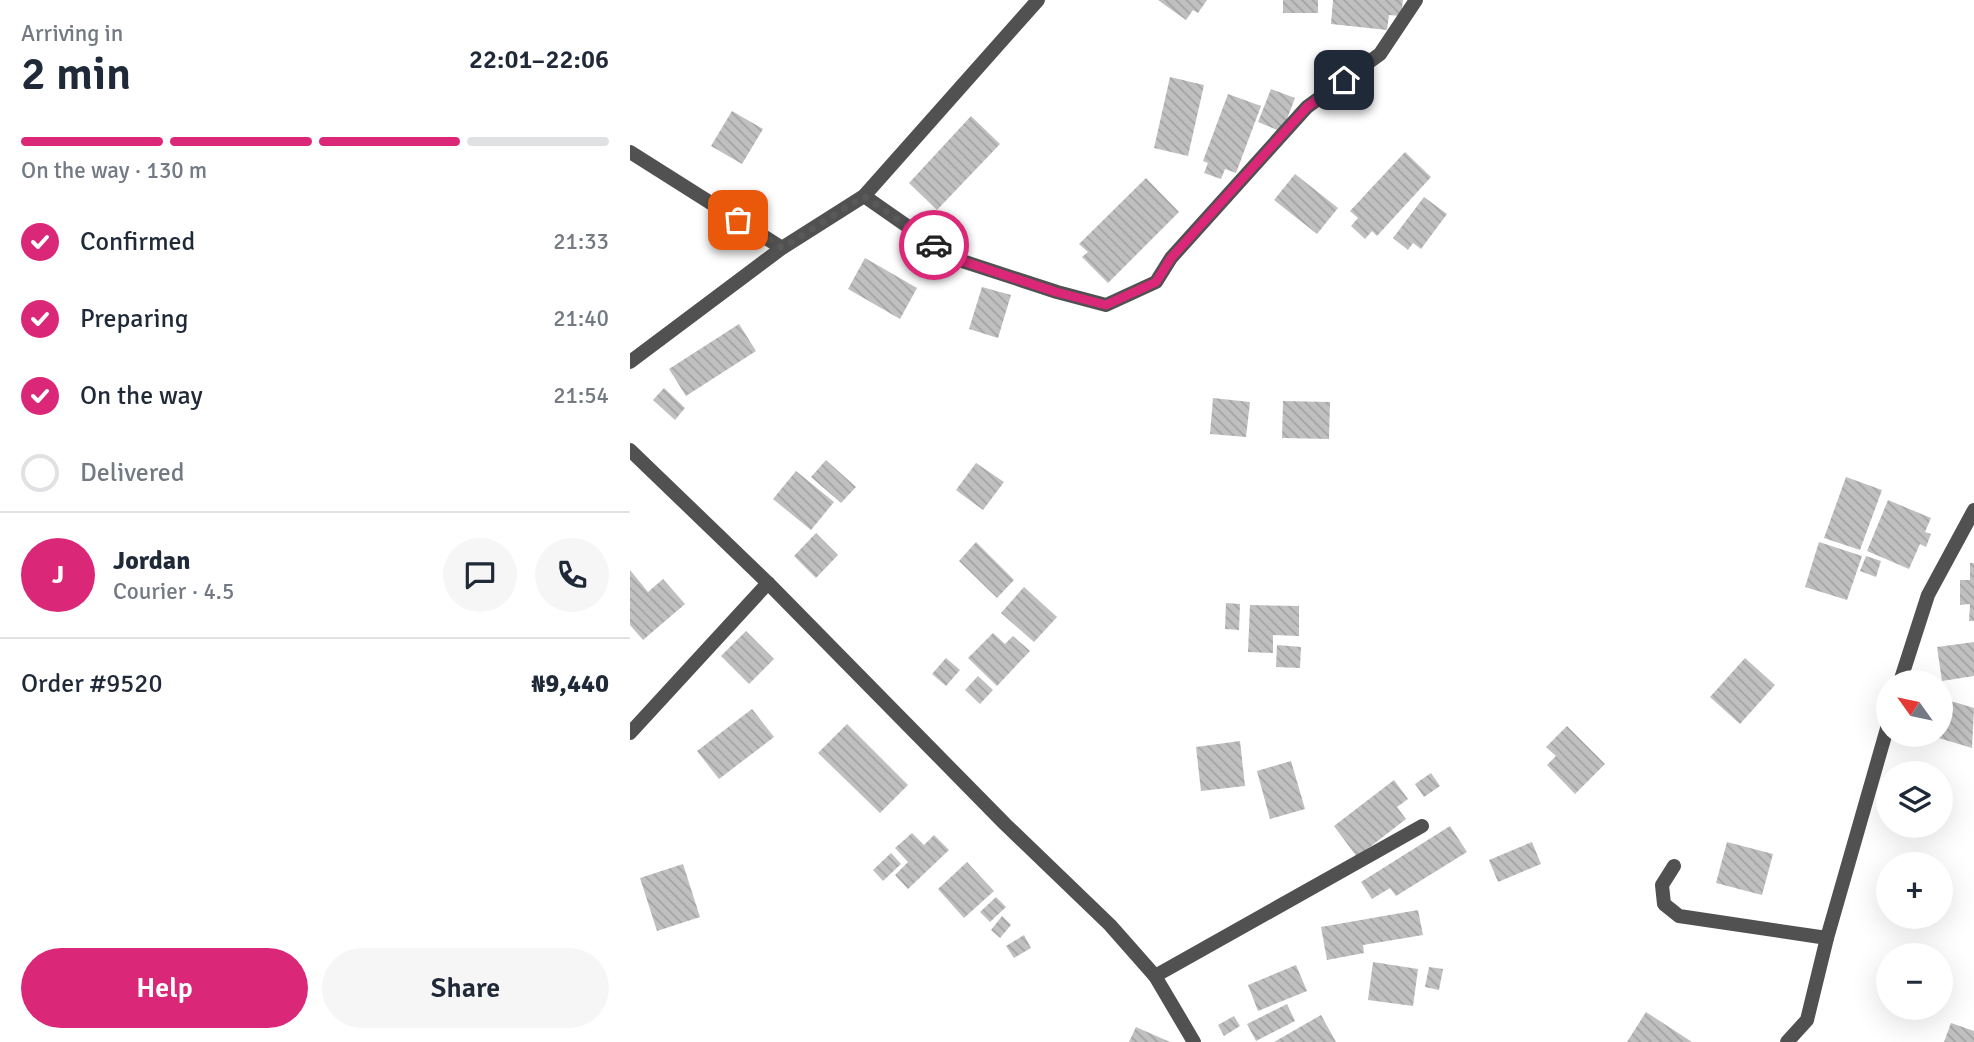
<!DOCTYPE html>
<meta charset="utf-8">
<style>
body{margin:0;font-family:Signika,sans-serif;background:#f6f6f7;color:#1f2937;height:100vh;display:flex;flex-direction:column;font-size:26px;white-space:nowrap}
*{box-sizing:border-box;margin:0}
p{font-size:23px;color:#747a83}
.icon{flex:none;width:38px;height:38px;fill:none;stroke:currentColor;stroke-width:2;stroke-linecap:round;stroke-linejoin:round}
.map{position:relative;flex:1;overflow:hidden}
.details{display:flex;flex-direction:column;background:#fff;width:630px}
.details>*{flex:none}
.needle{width:46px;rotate:303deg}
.controls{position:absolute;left:1246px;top:670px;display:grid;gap:14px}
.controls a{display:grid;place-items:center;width:77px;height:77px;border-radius:50%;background:#fff;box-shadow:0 7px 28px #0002;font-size:35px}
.pin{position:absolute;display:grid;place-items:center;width:60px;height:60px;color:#fff;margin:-30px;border-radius:14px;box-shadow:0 4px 10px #0006}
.courier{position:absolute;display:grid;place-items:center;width:70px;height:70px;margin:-35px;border:5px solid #db2777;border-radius:50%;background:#fff;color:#222;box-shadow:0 2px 9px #0007}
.head em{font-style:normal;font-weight:600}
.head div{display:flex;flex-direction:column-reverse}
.head{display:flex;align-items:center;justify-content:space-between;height:119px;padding:0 21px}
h1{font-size:46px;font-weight:600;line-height:52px}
.bar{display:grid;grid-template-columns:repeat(4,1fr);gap:10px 7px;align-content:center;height:84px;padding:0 21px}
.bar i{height:9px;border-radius:5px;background:#e0e1e3}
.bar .current{background:#db2777}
.bar p{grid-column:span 4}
.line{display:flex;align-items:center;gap:18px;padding:0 21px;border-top:2px solid #e0e1e3}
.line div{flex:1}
.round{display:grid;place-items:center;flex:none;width:74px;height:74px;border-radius:37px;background:#f6f6f7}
ol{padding:0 21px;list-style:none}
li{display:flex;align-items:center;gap:21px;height:77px}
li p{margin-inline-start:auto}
li .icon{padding:7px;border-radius:50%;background:#db2777;color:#fff;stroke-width:4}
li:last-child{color:#747a83}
li i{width:38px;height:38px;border:4px solid #e0e1e3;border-radius:50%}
.cta{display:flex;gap:14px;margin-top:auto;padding:14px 21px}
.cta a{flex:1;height:80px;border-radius:42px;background:#db2777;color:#fff;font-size:28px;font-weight:600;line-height:80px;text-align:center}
.cta a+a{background:#f6f6f7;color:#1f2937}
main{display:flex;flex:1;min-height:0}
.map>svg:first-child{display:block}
.building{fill:url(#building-back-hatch)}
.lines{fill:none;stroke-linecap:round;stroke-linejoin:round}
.minor{stroke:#515151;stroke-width:14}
.done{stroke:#595959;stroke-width:7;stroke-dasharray:0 12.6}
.route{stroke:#db2777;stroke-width:9}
</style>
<main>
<section class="details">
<div class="head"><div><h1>2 min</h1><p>Arriving in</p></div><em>22:01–22:06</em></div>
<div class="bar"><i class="current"></i><i class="current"></i><i class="current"></i><i></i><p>On the way · 130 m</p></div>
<ol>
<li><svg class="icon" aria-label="check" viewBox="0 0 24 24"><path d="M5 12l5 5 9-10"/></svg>Confirmed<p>21:33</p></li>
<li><svg class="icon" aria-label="check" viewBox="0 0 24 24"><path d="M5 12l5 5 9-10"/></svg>Preparing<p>21:40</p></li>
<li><svg class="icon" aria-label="check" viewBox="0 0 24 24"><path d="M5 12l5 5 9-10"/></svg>On the way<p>21:54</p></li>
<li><i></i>Delivered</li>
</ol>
<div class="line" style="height:126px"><b class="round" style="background:#db2777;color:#fff">J</b><div><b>Jordan</b><p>Courier · 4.5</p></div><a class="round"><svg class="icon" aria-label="chat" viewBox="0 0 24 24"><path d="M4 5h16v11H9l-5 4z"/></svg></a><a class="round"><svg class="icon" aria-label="phone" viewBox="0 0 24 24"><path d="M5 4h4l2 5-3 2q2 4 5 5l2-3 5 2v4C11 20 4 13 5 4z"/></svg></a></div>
<div class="line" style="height:91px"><div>Order #9520</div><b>₦9,440</b></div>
<div class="cta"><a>Help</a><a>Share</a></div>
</section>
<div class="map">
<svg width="1344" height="1042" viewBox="0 0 1344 1042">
<defs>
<pattern id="building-back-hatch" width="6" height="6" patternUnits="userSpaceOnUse" patternTransform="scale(1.75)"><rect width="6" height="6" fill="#c0c0c0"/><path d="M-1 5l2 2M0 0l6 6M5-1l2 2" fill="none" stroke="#a3a3a3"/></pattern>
</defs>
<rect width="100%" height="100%" fill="#fff"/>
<!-- building -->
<g class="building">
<path d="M528,0H577L568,13L563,10L556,20Z"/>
<rect x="653" y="0" width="35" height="13"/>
<path d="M703,0H773L771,16L759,15L757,30L701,24Z"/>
<path d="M540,77L574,85L558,156L524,148Z"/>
<path d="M641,89L665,98L652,132L628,122Z"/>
<path d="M598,94L631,106L606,173L595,169L591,179L574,173L578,163L573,161Z"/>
<path d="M102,111L133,129L112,164L81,146Z"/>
<path d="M341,116L370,144L307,210L279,183Z"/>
<path d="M775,152L801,177L747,236L742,231L735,239L721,226L728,218L720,211Z"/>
<path d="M665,174L708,208L687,234L644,200Z"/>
<path d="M516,178L549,212L478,283L452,257L458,252L449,244Z"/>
<path d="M794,197L817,214L791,249L783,243L778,250L763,238Z"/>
<path d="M235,258L287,288L270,319L218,289Z"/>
<path d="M352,287L381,295L368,338L339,329Z"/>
<path d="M109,324L126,351L56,396L39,369Z"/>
<path d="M34,388L55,408L45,420L23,400Z"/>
<path d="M583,398L620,402L616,437L580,434Z"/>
<path d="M653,401L700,402L699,439L652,438Z"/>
<path d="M196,460L226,487L211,503L181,477Z"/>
<path d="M346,463L374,482L353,510L326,490Z"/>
<path d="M166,471L204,502L181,530L143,499Z"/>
<path d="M1216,477L1252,490L1230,550L1194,538Z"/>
<path d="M1258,500L1301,518L1295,532L1301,534L1296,547L1290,544L1279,569L1237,551Z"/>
<path d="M186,533L208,555L186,578L164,556Z"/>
<path d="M346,542L384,580L367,598L329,561Z"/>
<path d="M1189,542L1232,556L1217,600L1175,587Z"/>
<path d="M1236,556L1251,561L1246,577L1230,571Z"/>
<path d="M1340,563H1344V621H1339L1340,604L1330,605V580H1340Z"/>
<path d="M0,570L18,592L33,579L55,604L13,640L0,625Z"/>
<path d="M394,587L427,617L404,642L371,613Z"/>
<path d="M596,603L610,604L609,630L595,629Z"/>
<path d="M620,605L669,606V636L643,635V653L618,652Z"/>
<path d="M116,631L144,659L119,684L91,656Z"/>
<path d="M363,633L375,644L383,636L400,651L367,686L338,658Z"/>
<path d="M1344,642V676L1312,681L1307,647Z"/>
<path d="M647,645L671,647L670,668L646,667Z"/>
<path d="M316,658L330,670L316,686L302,674Z"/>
<path d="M1115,658L1145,685L1110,724L1080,697Z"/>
<path d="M348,676L363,690L350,704L335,690Z"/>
<path d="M1314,699L1344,708L1342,748L1302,736L1311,735V707Z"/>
<path d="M122,709L144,737L89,779L67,751Z"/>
<path d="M217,724L278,785L250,813L188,753Z"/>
<path d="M937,726L975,764L945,794L917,765L926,756L916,747Z"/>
<path d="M610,741L615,786L571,791L566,747Z"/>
<path d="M661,761L675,809L640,819L627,771Z"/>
<path d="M801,773L810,786L794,797L785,784Z"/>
<path d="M764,780L778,799L767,807L776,819L727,857L704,826Z"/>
<path d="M820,826L837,852L766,896L760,888L742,899L731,882Z"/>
<path d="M282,833L294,845L304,835L319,850L278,889L265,875L278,862L265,848Z"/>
<path d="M902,842L911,864L868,882L859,860Z"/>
<path d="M1097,842L1143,854L1132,895L1086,883Z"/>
<path d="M261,853L271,864L253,881L243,870Z"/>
<path d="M337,862L364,891L334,918L308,889Z"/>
<path d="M53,864L70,917L27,931L10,878Z"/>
<path d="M366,897L376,907L360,922L350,912Z"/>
<path d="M788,910L793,935L733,945L734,953L697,960L691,927Z"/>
<path d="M372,916L381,925L370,938L361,930Z"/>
<path d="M394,935L401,948L384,958L376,946Z"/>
<path d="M743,962L788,969L783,1006L738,1000Z"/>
<path d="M666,965L677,991L628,1011L618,985Z"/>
<path d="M799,967L813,969L809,990L795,987Z"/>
<path d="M657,1004L665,1021L626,1041L617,1024Z"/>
<path d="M1016,1012L1062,1042H997Z"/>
<path d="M691,1015L706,1042H644Z"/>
<path d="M604,1016L610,1026L594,1036L588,1025Z"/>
<path d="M1321,1023L1344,1031V1042H1314Z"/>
<path d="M506,1027L540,1042H499Z"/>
</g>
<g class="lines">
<!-- minor -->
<g class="minor">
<path d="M0,152L152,248"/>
<path d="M234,196L323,258L427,292L476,305L526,282L541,258L677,107L750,54L786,0"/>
<path d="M0,362L152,248L234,196L408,0"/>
<path d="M0,450L138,583L375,824L480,925L525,976L564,1042"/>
<path d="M1270,682L1298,595L1344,510"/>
<path d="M0,733L138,583"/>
<path d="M1044,866L1032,885L1034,904L1049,916L1197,938"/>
<path d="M525,976L792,826"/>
<path d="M1157,1042L1177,1020L1197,938L1258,725"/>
</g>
</g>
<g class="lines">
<!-- done -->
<path class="done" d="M108,220L152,248L234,196L304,245"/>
<!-- route -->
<path class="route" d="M304,245L323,258L426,292L476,305L526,282L541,258L677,107L714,80"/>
</g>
</svg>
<div class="controls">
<a><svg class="needle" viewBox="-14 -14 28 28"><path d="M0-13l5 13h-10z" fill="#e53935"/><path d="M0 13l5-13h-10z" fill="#747a83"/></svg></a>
<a><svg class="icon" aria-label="layers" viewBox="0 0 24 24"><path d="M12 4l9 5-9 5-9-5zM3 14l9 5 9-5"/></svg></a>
<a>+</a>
<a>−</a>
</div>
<div class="pin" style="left:108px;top:220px;background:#ea580c"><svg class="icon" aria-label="bag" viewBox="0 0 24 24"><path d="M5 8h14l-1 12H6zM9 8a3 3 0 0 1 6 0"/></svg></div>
<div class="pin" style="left:714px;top:80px;background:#1f2937"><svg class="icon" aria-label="home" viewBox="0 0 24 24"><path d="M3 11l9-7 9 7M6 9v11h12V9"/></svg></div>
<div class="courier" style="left:304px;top:245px"><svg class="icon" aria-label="car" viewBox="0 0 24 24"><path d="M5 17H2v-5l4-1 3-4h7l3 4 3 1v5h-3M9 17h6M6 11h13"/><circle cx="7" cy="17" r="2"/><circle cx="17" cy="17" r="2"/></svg></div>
</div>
</main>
